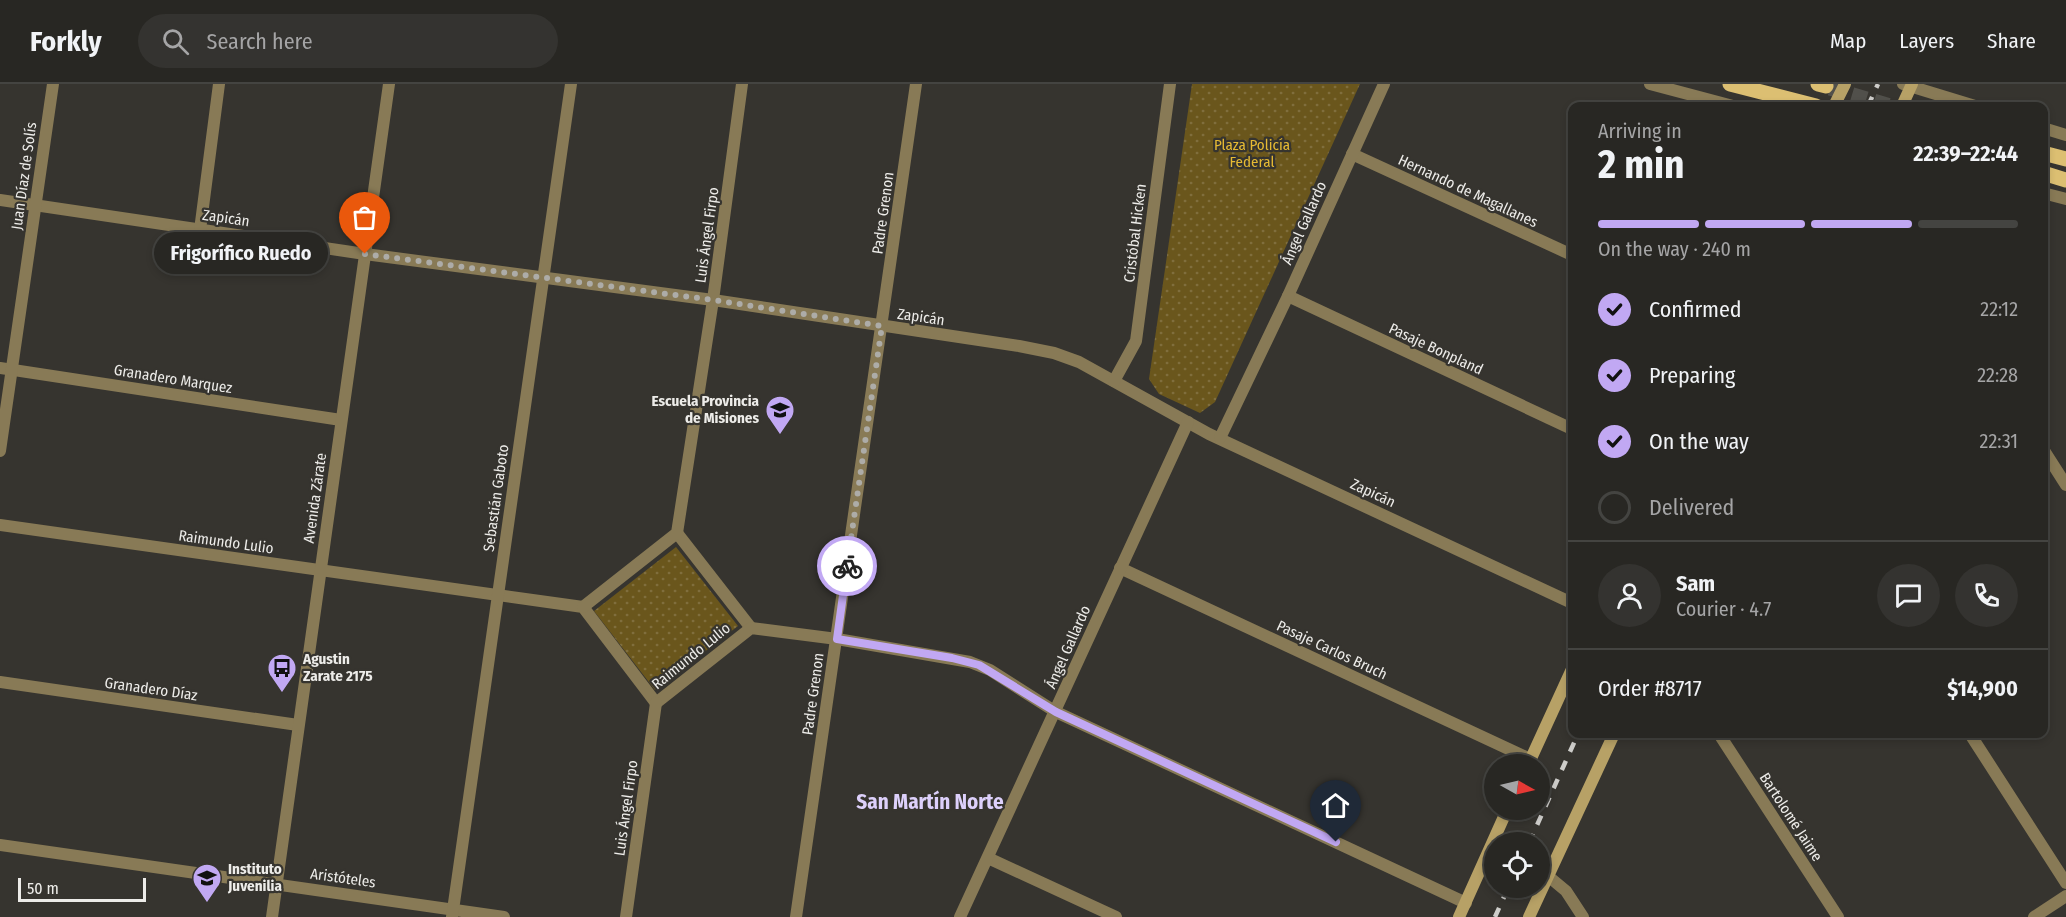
<!DOCTYPE html>
<meta charset="utf-8">
<style>
body{margin:0;font-family:"Fira Sans Condensed",sans-serif;background:#343330;color:#f1f3f6;height:100vh;display:flex;flex-direction:column;font-size:22px;white-space:nowrap}
*{box-sizing:border-box;margin:0}
p{font-size:20px;color:#a5a5a6}
.icon{flex:none;width:33px;height:33px;fill:none;stroke:currentColor;stroke-width:2;stroke-linecap:round;stroke-linejoin:round}
.map{position:relative;flex:1;overflow:hidden}
.side{position:absolute;left:1568px;top:18px;width:480px;height:636px;display:flex;flex-direction:column;background:#282723;border-radius:12px;box-shadow:0 3px 9px #0003,0 0 0 2px #444441}
.side>*{flex:none}
.needle{width:39px;rotate:98deg}
.buttons{position:absolute;left:1484px;top:670px;display:grid;gap:12px}
.buttons a{display:grid;place-items:center;width:66px;height:66px;border-radius:50%;background:#282723;box-shadow:0 3px 9px #0003,0 0 0 2px #444441;font-size:30px}
.scale{position:absolute;left:18px;bottom:15px;width:128px;box-sizing:border-box;padding-left:6px;border:3px solid #edece9;border-top:0;font-size:16px;line-height:21px;white-space:nowrap;color:#edece9;-webkit-text-stroke:4px #36342f;paint-order:stroke}
.pin{position:absolute;display:grid;place-items:center;width:51px;height:51px;color:#fff;margin:-62px -26px;border-radius:50% 50% 50% 0;rotate:-45deg;box-shadow:0 0 6px #0007}
.pin .icon{rotate:45deg}
.courier{position:absolute;display:grid;place-items:center;width:60px;height:60px;margin:-30px;border:4px solid #c1a8f3;border-radius:50%;background:#fff;color:#222;box-shadow:0 2px 8px #0007}
.bubble{position:absolute;height:42px;border-radius:21px;background:#282723;box-shadow:0 3px 9px #0003,0 0 0 2px #444441;font-size:20px;font-weight:700;line-height:42px;text-align:center}
.overview em{font-style:normal;font-weight:700}
.overview div{display:flex;flex-direction:column-reverse}
.overview{display:flex;align-items:center;justify-content:space-between;height:102px;padding:0 30px}
h1{font-size:39px;font-weight:700;line-height:45px}
.bar{display:grid;grid-template-columns:repeat(4,1fr);gap:9px 6px;align-content:center;height:72px;padding:0 30px}
.bar i{height:8px;border-radius:4px;background:#444441}
.bar .active{background:#c1a8f3}
.bar p{grid-column:span 4}
.line{display:flex;align-items:center;gap:15px;padding:0 30px;border-top:2px solid #444441}
.line div{flex:1}
.round{display:grid;place-items:center;flex:none;width:63px;height:63px;border-radius:32px;background:#343330}
ol{padding:0 30px;list-style:none}
li{display:flex;align-items:center;gap:18px;height:66px}
li p{margin-inline-start:auto}
li .icon{padding:6px;border-radius:50%;background:#c1a8f3;color:#111;stroke-width:4}
li:last-child{color:#a5a5a6}
li i{width:33px;height:33px;border:3px solid #444441;border-radius:50%}
header{display:flex;align-items:center;gap:36px;box-sizing:border-box;height:84px;padding:0 30px;background:#282723;border-bottom:2px solid #444441}
header strong{font-size:28px}
nav{display:flex;gap:33px;margin-inline-start:auto;font-size:21px}
.search{width:420px;height:54px;background:#343330;display:flex;align-items:center;gap:15px;box-sizing:border-box;padding:0 21px;border-radius:33px;color:#a5a5a6;font-size:22px}
.map>svg:first-child{display:block}
.park{fill:url(#park-dots)}
.lines{fill:none;stroke-linecap:round;stroke-linejoin:round}
.primary-tunnel{stroke:#51504b;stroke-width:15;stroke-dasharray:15 8;stroke-linecap:butt}
.minor{stroke:#887a56;stroke-width:12}
.tertiary{stroke:#887a56;stroke-width:12}
.secondary{stroke:#b7a166;stroke-width:12}
.primary{stroke:#dcbf72;stroke-width:15}
.rail{stroke:#cecdca;stroke-width:4.5;stroke-dasharray:10 10;stroke-linecap:butt}
.done{stroke:#adaca8;stroke-width:6;stroke-dasharray:0 10.8}
.route{stroke:#c1a8f3;stroke-width:8}
.labels{text-anchor:middle;dominant-baseline:central;stroke-width:4.5;stroke-linejoin:round;paint-order:stroke}
.park-label{font-size:15px;fill:#e6ba33;stroke:#36342f}
.street-label{font-size:15px;fill:#edece9;stroke:#36342f}
.poi-label{font-size:15px;font-weight:bold;fill:#edece9;stroke:#36342f;text-anchor:start}
.district-label{font-size:21px;font-weight:bold;fill:#ddd0fb;stroke:#36342f}
</style>
<header>
<strong>Forkly</strong>
<div class="search"><svg class="icon" aria-label="search" viewBox="0 0 24 24"><circle cx="10" cy="10" r="6"/><path d="M15 15l6 6"/></svg>Search here</div>
<nav><a>Map</a><a>Layers</a><a>Share</a></nav>
</header>
<div class="map">
<svg width="2066" height="833" viewBox="0 0 2066 833">
<defs>
<pattern id="park-dots" width="8" height="8" patternUnits="userSpaceOnUse" patternTransform="scale(1.5)"><rect width="8" height="8" fill="#6a561c"/><path d="M2 2h.1M6 6h.1" fill="none" stroke="#806e3d" stroke-width="1.8" stroke-linecap="round"/></pattern>
</defs>
<rect width="100%" height="100%" fill="#36342f"/>
<!-- park -->
<g class="park">
<path d="M1192,0H1360L1215,318L1200,329L1159,310L1149,295Z"/>
<path d="M676,463L738,542L655,606L594,527Z"/>
</g>
<g class="lines">
<!-- primary-tunnel -->
<path class="primary-tunnel" d="M1830,4L1890,22"/>
<!-- minor -->
<g class="minor">
<path d="M1650,0L1733,22"/>
<path d="M1903,0L1975,22"/>
<path d="M2043,44L2066,51"/>
<path d="M1352,70L1572,171"/>
<path d="M2043,109L2066,115"/>
<path d="M0,116L365,170L713,216L1019,262L1054,269L1079,278L1209,350L1572,519"/>
<path d="M200,146L219,0"/>
<path d="M1288,212L1572,345"/>
<path d="M0,284L341,336"/>
<path d="M1114,297L1136,257L1170,0"/>
<path d="M1220,354L1288,212L1384,0"/>
<path d="M2043,365L2066,401"/>
<path d="M0,367L53,0"/>
<path d="M0,441L583,523L656,619"/>
<path d="M677,449L751,544"/>
<path d="M1120,484L1530,675"/>
<path d="M583,523L677,449L713,216L742,0"/>
<path d="M0,598L298,641"/>
<path d="M656,619L751,544L837,555L970,578L990,586L1056,628L1466,819"/>
<path d="M1719,650L1838,833"/>
<path d="M1970,650L2066,799"/>
<path d="M0,761L504,833"/>
<path d="M988,774L1116,833"/>
<path d="M1548,792L1566,807L1583,833"/>
<path d="M452,833L571,0"/>
<path d="M626,833L656,619"/>
<path d="M796,833L916,0"/>
<path d="M960,833L1188,338"/>
<path d="M2034,833L2066,812"/>
</g>
<!-- tertiary -->
<path class="tertiary" d="M272,833L389,0"/>
<!-- secondary -->
<g class="secondary">
<path d="M1834,22L1845,0"/>
<path d="M1902,22L1912,0"/>
<path d="M1528,681L1572,585"/>
<path d="M1459,833L1507,726"/>
<path d="M1529,833L1614,650"/>
</g>
<!-- primary -->
<g class="primary">
<path d="M1730,0L1816,22"/>
<path d="M1818,0L1826,2"/>
<path d="M2043,69L2066,75"/>
<path d="M2043,89L2066,96"/>
</g>
<!-- rail -->
<g class="rail">
<path d="M1868,22L1878,0"/>
<path d="M1529,759L1578,650"/>
<path d="M1495,833L1508,804"/>
</g>
</g>
<g class="lines">
<!-- done -->
<path class="done" d="M365,170L713,216L882,242L847,482"/>
<!-- route -->
<path class="route" d="M847,482L837,555L952,574L979,581L1056,628L1336,758"/>
</g>
<!-- icons -->
<defs>
<g id="school-pin" transform="scale(1.5)"><path d="M0 17L-7.5 6A9.5 9.5 0 1 1 7.5 6Z" fill="#c1a8f3" stroke="#36342f"/><path d="M0-5L7-2L0 1L-7-2ZM-4 1L0 2.5L4 1V4Q0 6-4 4Z" fill="#111"/></g>
<g id="bus-pin" transform="scale(1.5)"><path d="M0 17L-7.5 6A9.5 9.5 0 1 1 7.5 6Z" fill="#c1a8f3" stroke="#36342f"/><path d="M-5-6H5V4H4V6H2V4H-2V6H-4V4H-5ZM-3.5-4V0h7V-4ZM-3.5 1.2v1.5H-2V1.2ZM2 1.2v1.5H3.5V1.2Z" fill="#111"/></g>
</defs>
<g fill-rule="evenodd">
<use href="#school-pin" x="780" y="326"/>
<use href="#bus-pin" x="282" y="584"/>
<use href="#school-pin" x="207" y="794"/>
</g>
<g class="labels">
<!-- park labels -->
<g class="park-label">
<text x="1252" y="61">Plaza Policía<tspan x="1252" dy="17">Federal</tspan></text>
</g>
<!-- street labels -->
<g class="street-label">
<text transform="translate(24 92) rotate(-82)">Juan Díaz de Solís</text>
<text transform="translate(1468 107) rotate(25)">Hernando de Magallanes</text>
<text transform="translate(883 129) rotate(-82)">Padre Grenon</text>
<text transform="translate(226 134) rotate(8)">Zapicán</text>
<text transform="translate(1304 139) rotate(-66)">Ángel Gallardo</text>
<text transform="translate(1135 149) rotate(-83)">Cristóbal Hicken</text>
<text transform="translate(707 151) rotate(-82)">Luis Ángel Firpo</text>
<text transform="translate(921 233) rotate(8)">Zapicán</text>
<text transform="translate(1436 265) rotate(25)">Pasaje Bonpland</text>
<text transform="translate(173 295) rotate(9)">Granadero Marquez</text>
<text transform="translate(1373 409) rotate(25)">Zapicán</text>
<text transform="translate(315 414) rotate(-82)">Avenida Zárate</text>
<text transform="translate(496 414) rotate(-82)">Sebastián Gaboto</text>
<text transform="translate(226 458) rotate(8)">Raimundo Lulio</text>
<text transform="translate(1068 563) rotate(-66)">Ángel Gallardo</text>
<text transform="translate(1332 566) rotate(25)">Pasaje Carlos Bruch</text>
<text transform="translate(691 572) rotate(-39)">Raimundo Lulio</text>
<text transform="translate(151 605) rotate(8)">Granadero Díaz</text>
<text transform="translate(813 610) rotate(-82)">Padre Grenon</text>
<text transform="translate(626 724) rotate(-82)">Luis Ángel Firpo</text>
<text transform="translate(1791 733) rotate(57)">Bartolomé Jaime</text>
<text transform="translate(343 794) rotate(8)">Aristóteles</text>
</g>
<!-- poi labels -->
<g class="poi-label">
<text x="759" y="317" text-anchor="end">Escuela Provincia<tspan x="759" dy="17">de Misiones</tspan></text>
<text x="303" y="575">Agustin<tspan x="303" dy="17">Zarate 2175</tspan></text>
<text x="228" y="785">Instituto<tspan x="228" dy="17">Juvenilia</tspan></text>
</g>
<!-- district labels -->
<g class="district-label">
<text x="930" y="718">San Martín Norte</text>
</g>
</g>
</svg>
<div class="buttons">
<a><svg class="needle" viewBox="-14 -14 28 28"><path d="M0-13l5 13h-10z" fill="#e53935"/><path d="M0 13l5-13h-10z" fill="#a5a5a6"/></svg></a>
<a><svg class="icon" aria-label="locate" viewBox="0 0 24 24"><circle cx="12" cy="12" r="6"/><path d="M12 2v4M12 18v4M2 12h4M18 12h4"/></svg></a>
</div>
<div class="scale">50 m</div>
<div class="pin" style="left:365px;top:170px;background:#ea580c"><svg class="icon" aria-label="bag" viewBox="0 0 24 24"><path d="M5 8h14l-1 12H6zM9 8a3 3 0 0 1 6 0"/></svg></div>
<div class="pin" style="left:1336px;top:758px;background:#1f2937"><svg class="icon" aria-label="home" viewBox="0 0 24 24"><path d="M3 11l9-7 9 7M6 9v11h12V9"/></svg></div>
<div class="courier" style="left:847px;top:482px"><svg class="icon" aria-label="bike" viewBox="0 0 24 24"><circle cx="6" cy="16" r="4"/><circle cx="18" cy="16" r="4"/><path d="M6 16l4-8h5l3 8M10 8l3 8H6M13 5h3"/></svg></div>
<div class="bubble" style="left:154px;top:148px;width:174px">Frigorífico Ruedo</div>
<section class="side">
<div class="overview"><div><h1>2 min</h1><p>Arriving in</p></div><em>22:39–22:44</em></div>
<div class="bar"><i class="active"></i><i class="active"></i><i class="active"></i><i></i><p>On the way · 240 m</p></div>
<ol>
<li><svg class="icon" aria-label="check" viewBox="0 0 24 24"><path d="M5 12l5 5 9-10"/></svg>Confirmed<p>22:12</p></li>
<li><svg class="icon" aria-label="check" viewBox="0 0 24 24"><path d="M5 12l5 5 9-10"/></svg>Preparing<p>22:28</p></li>
<li><svg class="icon" aria-label="check" viewBox="0 0 24 24"><path d="M5 12l5 5 9-10"/></svg>On the way<p>22:31</p></li>
<li><i></i>Delivered</li>
</ol>
<div class="line" style="height:108px"><a class="round"><svg class="icon" aria-label="person" viewBox="0 0 24 24"><circle cx="12" cy="8" r="4"/><path d="M4 21q1-7 8-7t8 7"/></svg></a><div><b>Sam</b><p>Courier · 4.7</p></div><a class="round"><svg class="icon" aria-label="chat" viewBox="0 0 24 24"><path d="M4 5h16v11H9l-5 4z"/></svg></a><a class="round"><svg class="icon" aria-label="phone" viewBox="0 0 24 24"><path d="M5 4h4l2 5-3 2q2 4 5 5l2-3 5 2v4C11 20 4 13 5 4z"/></svg></a></div>
<div class="line" style="height:78px"><div>Order #8717</div><b>$14,900</b></div>
</section>
</div>
